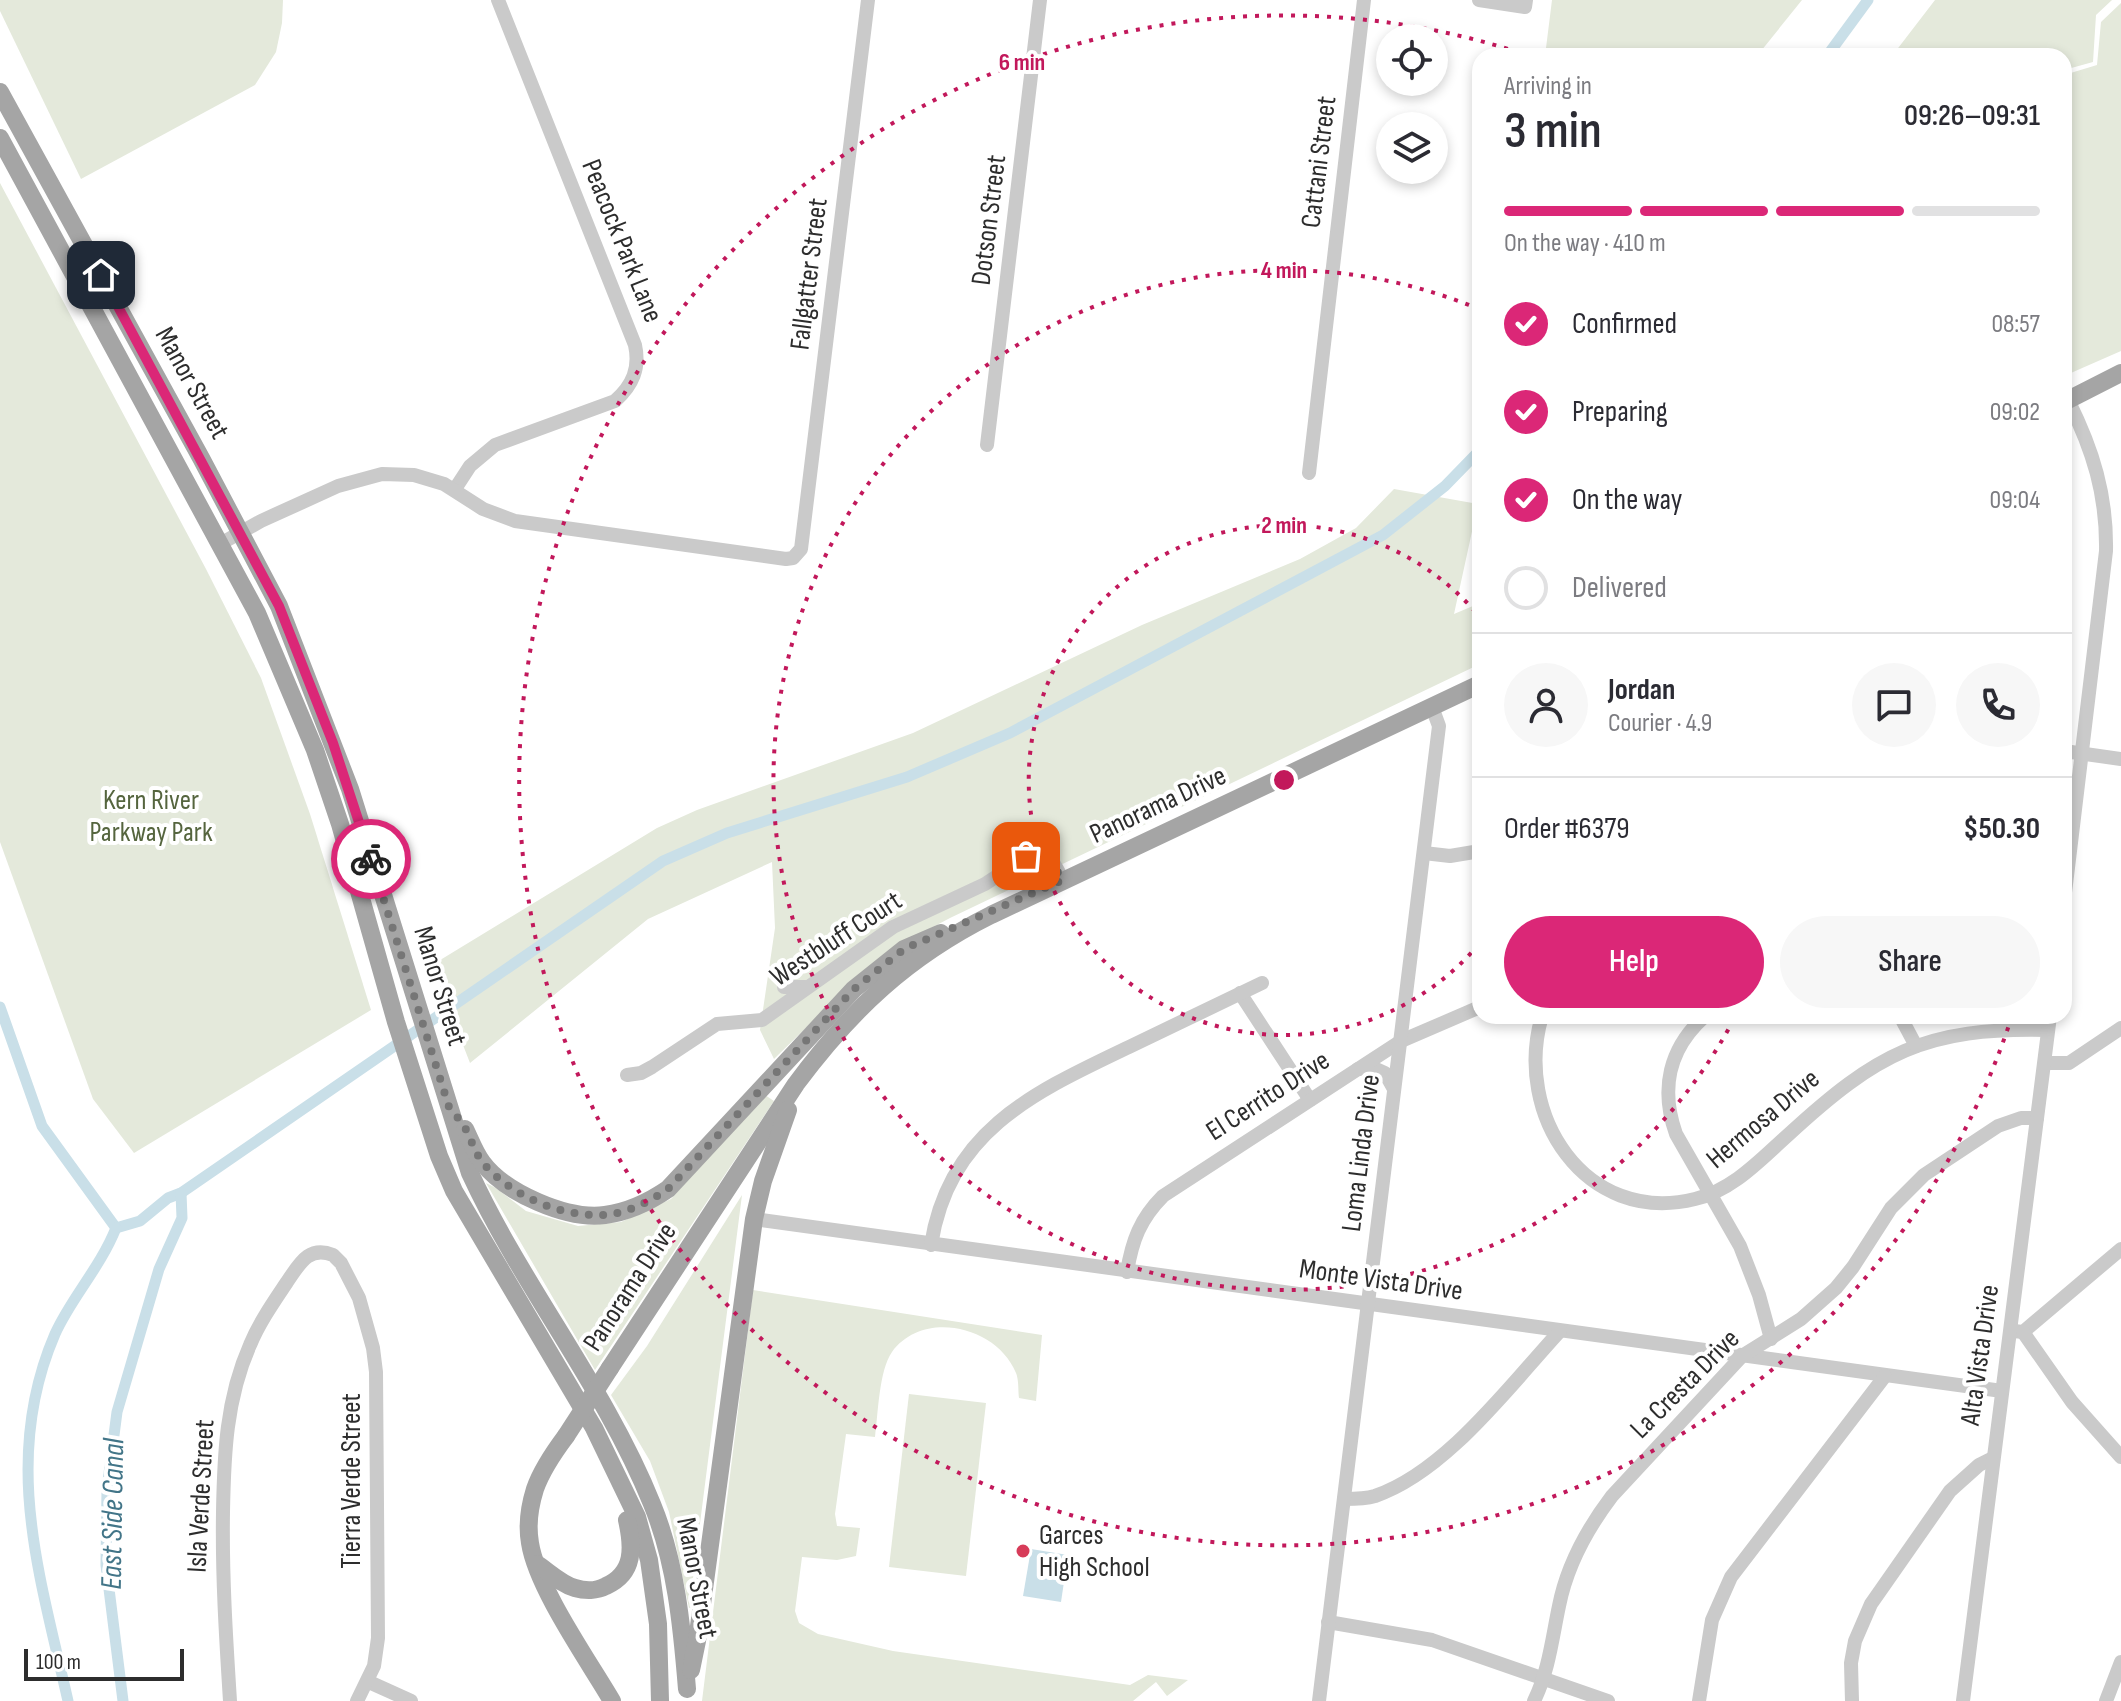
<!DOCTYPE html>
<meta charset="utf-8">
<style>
body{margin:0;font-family:"Sofia Sans Condensed",sans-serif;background:#f7f7f7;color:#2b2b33;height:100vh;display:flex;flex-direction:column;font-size:30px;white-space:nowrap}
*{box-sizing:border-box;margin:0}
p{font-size:26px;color:#7c7c81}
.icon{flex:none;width:44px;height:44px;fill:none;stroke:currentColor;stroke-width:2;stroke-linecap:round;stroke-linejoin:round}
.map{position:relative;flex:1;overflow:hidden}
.side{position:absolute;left:1472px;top:48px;width:600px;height:976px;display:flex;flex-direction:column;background:#fff;border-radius:24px;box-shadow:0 4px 12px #0003}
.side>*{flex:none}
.controls{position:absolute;left:1376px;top:24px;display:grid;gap:16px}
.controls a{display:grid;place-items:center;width:72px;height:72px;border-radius:50%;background:#fff;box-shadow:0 4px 12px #0003;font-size:40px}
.scale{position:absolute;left:24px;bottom:20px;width:160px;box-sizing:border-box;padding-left:8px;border:4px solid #2d2d2d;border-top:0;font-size:22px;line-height:28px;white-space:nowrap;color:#2d2d2d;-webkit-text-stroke:6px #fff;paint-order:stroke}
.pin{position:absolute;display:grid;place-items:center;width:68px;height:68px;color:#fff;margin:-34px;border-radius:16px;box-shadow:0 4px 12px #0006}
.courier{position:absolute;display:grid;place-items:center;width:80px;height:80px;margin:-40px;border:6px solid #db2777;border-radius:50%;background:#fff;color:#222;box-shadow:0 2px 10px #0007}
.head em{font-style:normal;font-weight:600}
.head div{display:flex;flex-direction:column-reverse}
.head{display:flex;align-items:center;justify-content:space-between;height:136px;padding:0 32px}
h1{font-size:52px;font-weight:600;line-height:60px}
.bar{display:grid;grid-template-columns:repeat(4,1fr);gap:12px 8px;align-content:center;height:96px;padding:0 32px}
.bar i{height:10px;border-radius:6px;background:#e1e1e2}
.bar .selected{background:#db2777}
.bar p{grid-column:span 4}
.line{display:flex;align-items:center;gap:20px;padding:0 32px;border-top:2px solid #e1e1e2}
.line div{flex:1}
.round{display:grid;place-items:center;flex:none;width:84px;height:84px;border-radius:42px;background:#f7f7f7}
ol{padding:0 32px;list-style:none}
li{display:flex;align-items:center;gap:24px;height:88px}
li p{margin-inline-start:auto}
li .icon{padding:8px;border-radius:50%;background:#db2777;color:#fff;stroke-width:4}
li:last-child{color:#7c7c81}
li i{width:44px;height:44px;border:4px solid #e1e1e2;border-radius:50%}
.primary-button{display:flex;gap:16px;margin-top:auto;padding:16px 32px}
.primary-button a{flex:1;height:92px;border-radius:48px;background:#db2777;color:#fff;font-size:32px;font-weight:600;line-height:92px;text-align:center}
.primary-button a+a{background:#f7f7f7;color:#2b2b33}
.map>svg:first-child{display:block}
.green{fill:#e4e9db}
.water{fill:#c9dfe8}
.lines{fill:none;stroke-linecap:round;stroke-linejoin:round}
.canal{stroke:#c9dfe8;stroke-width:11}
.minor{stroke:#cacaca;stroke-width:14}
.major{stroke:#a5a5a5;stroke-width:18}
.major-bridge{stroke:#a5a5a5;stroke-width:18}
.done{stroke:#767676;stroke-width:8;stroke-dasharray:0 14.4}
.route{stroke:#db2777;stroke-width:10}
.ring{fill:none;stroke:#c2185b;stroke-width:4;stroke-dasharray:4 8}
.poi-dot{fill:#d73c59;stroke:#fff;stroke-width:3}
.labels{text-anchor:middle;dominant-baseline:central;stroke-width:8;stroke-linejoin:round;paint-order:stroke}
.street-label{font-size:28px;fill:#2d2d2d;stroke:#fff}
.park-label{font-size:28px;fill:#55653e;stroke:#fff}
.poi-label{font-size:28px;fill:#2d2d2d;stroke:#fff;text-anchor:start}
.water-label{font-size:30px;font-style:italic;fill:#427588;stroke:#fff}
.centre{fill:#c2185b;stroke:#fff;stroke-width:4}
.ring-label{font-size:24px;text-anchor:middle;font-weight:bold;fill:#c2185b;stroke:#fff;stroke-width:8;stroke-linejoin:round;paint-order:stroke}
</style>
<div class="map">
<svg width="2121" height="1701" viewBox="0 0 2121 1701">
<rect width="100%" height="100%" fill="#fff"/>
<!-- green -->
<g class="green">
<path d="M0,0H283L282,23L276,52L255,85L81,179L0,11Z"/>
<path d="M1552,0H1802L1757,56H1545Z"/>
<path d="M1935,0H2112L2096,15L2093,62L2064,70V56H1892Z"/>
<path d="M2121,3V351L2064,376V75L2097,65L2101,22Z"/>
<path d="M0,183L206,569L261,678L310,814L371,1010L134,1153L93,1099L0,842Z"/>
<path d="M1394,489L1478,504L1454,614L1480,603V664L950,918L897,946L867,968L774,1059L760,1030L775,928L772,862L648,919L470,1063L432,965L657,828L697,810L913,733L1142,625L1300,559L1356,528Z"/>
<path d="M765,1095L774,1101L595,1370L486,1183L496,1188L526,1211L578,1226L621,1222L671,1199Z"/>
<path d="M742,1195L693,1578L692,1607L689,1608L669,1512L650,1461L611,1395L647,1346Z"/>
<path d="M753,1290L1042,1335L1036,1401L1019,1398C1018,1391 1019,1380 1016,1373C997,1326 923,1309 892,1352C879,1370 878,1415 875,1437L846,1434L835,1514L837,1526L860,1528L856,1556L837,1560L802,1557L795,1611L799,1623L818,1634L893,1651L1130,1685L1148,1675L1188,1680L1167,1696L1156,1682L1133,1701H702Z"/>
<path d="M909,1394L986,1403L966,1576L889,1567Z"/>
</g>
<!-- water -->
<path class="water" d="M1031,1549L1068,1555L1061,1602L1023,1596Z"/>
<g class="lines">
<!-- canal -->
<g class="canal">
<path d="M1827,56L1868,0"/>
<path d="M0,1007L42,1126L116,1228"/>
<path d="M116,1228L140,1221L168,1198L181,1193L663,861L727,833L907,777L1010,733L1383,535L1445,486L1480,450"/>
<path d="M68,1701C40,1576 1,1459 55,1334C71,1298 100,1268 116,1228"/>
<path d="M123,1701L106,1565L107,1489L117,1412L159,1269L182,1218L181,1193"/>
</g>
<!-- minor -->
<g class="minor">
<path d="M1479,0L1525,7L1526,0"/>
<path d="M987,445L1040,0"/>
<path d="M1309,473L1364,0"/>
<path d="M455,489L470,466L495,445L615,401C633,385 640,368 635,345L498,0"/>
<path d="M220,544L261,521L338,486L382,474L414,475L444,484L483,509L515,521L786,559L793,558L801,549L868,0"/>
<path d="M2064,751L2121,759"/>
<path d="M1424,853L1450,856L1480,851"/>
<path d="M2064,901L2106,551C2107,495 2093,450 2068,400"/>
<path d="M784,987H805"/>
<path d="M1240,993L1310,1100"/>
<path d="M1542,1016C1513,1114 1585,1226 1695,1199C1733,1190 1760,1160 1788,1135C1877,1053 1925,1027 2048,1030"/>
<path d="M1705,1016C1669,1048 1660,1089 1676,1134L1740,1246L1759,1295L1771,1339"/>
<path d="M1900,1016L1916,1046"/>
<path d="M2045,1063H2069L2121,1028"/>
<path d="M1358,1069L1374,1068L1385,1073L1394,1089"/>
<path d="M627,1075L641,1073L652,1067L717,1024L762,1020L893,927L985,884L1032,853C1051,852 1055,866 1063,880"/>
<path d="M754,1219L2002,1391"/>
<path d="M931,1245C949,1130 1035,1092 1129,1047C1174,1025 1218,1004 1262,983"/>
<path d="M1127,1272C1132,1241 1140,1219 1163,1196L1401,1041L1480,1007"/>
<path d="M2014,1331L2023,1332L2121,1249"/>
<path d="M2023,1332L2072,1402L2121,1457"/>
<path d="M1344,1499C1354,1499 1365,1499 1375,1496C1446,1472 1510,1385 1560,1331"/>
<path d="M1328,1622L1432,1640L1608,1701"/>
<path d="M369,1682L411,1701"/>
<path d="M230,1701C226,1638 222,1576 223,1512C224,1455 226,1399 250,1345C259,1323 273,1303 287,1282C299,1265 308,1245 333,1255L341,1263L359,1298L373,1348L376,1372L378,1638L374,1666L357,1701"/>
<path d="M1319,1701L1439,726L1432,707"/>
<path d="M1534,1701C1549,1670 1552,1639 1559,1606C1567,1565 1587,1529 1612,1496L1742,1356L1801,1319L1836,1288L1853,1267L1891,1208L1924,1175L1998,1126L2021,1118H2037"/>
<path d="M1699,1701L1712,1620L1731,1577L1885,1376"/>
<path d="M1852,1701L1851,1663L1855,1641L1871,1604L1950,1491L1979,1465L1993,1458"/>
<path d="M1963,1701L2050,1016"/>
<path d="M2106,1701L2121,1662"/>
</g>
<!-- major -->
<g class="major">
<path d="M0,92L201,458L279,606L350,789L470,1173C523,1288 605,1387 652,1504C676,1562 682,1627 687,1689"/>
<path d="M0,138L257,613L315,750L340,824L396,1022L439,1156L454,1191L594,1428L637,1517L649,1560L658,1624L660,1701"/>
<path d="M2064,402L2121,373"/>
<path d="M465,1129C470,1139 475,1153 482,1162C505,1193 567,1220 605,1215C628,1212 649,1202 668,1189L854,989L904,949L941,933"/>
<path d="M610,1368L796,1084C851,1010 907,957 991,915L1480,684"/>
<path d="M566,1436C554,1452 542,1469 535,1489C530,1505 527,1526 530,1543C537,1588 588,1660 612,1701"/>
<path d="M537,1564C549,1572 561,1584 575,1588C585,1591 597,1591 606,1586C635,1573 633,1547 627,1520"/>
<path d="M691,1670L697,1641L754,1219L763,1181L788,1110"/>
</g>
<!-- major-bridge -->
<path class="major-bridge" d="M566,1436L610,1368"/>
</g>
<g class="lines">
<!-- done -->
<path class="done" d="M371,859L449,1107C454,1113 459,1119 464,1126C471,1138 475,1154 484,1164C511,1195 558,1216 600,1215C624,1215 649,1202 668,1189L854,989L904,949L1063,880L1046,855L1032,853L1026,856"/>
<!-- route -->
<path class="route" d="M101,275L279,606L333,743L371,859"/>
</g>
<!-- distance rings -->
<g class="ring">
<path d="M1479 944A255 255 0 1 1 1479 616"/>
<path d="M1734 1019A510 510 0 1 1 1479 309"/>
<path d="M2012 1016A765 765 0 1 1 1527 55"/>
</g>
<!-- markers -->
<circle class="poi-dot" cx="1023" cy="1551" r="8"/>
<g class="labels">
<!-- street labels -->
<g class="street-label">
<text transform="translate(1319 162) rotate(-83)">Cattani Street</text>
<text transform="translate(989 220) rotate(-83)">Dotson Street</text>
<text transform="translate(622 241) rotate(68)">Peacock Park Lane</text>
<text transform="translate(809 274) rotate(-83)">Fallgatter Street</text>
<text transform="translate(192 383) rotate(61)">Manor Street</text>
<text transform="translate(1158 805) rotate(-25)">Panorama Drive</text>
<text transform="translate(836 939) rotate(-33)">Westbluff Court</text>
<text transform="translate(440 986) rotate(73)">Manor Street</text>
<text transform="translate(1268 1096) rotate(-33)">El Cerrito Drive</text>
<text transform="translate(1763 1119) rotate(-40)">Hermosa Drive</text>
<text transform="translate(1361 1153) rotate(-83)">Loma Linda Drive</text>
<text transform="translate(1381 1280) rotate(8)">Monte Vista Drive</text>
<text transform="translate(630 1287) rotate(-57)">Panorama Drive</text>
<text transform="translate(1980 1355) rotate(-82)">Alta Vista Drive</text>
<text transform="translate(1685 1384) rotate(-45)">La Cresta Drive</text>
<text transform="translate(351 1481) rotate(-90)">Tierra Verde Street</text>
<text transform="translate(201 1496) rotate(-87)">Isla Verde Street</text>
<text transform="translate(697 1578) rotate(79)">Manor Street</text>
</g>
<!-- park labels -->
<g class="park-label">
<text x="151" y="800">Kern River<tspan x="151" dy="32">Parkway Park</tspan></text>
</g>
<!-- poi labels -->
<g class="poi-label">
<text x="1039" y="1535">Garces<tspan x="1039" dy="32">High School</tspan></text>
</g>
<!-- water labels -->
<g class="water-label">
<text transform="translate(113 1514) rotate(-89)">East Side Canal</text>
</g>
</g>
<circle cx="1284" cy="780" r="12" class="centre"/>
<g class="ring-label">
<text x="1022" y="70">6 min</text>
<text x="1284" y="278">4 min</text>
<text x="1284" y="533">2 min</text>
</g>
</svg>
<div class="controls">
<a><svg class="icon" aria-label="locate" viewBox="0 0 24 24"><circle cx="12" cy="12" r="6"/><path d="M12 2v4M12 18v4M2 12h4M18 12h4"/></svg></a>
<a><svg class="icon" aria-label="layers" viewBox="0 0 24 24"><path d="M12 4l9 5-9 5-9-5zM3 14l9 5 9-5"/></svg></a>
</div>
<div class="scale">100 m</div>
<div class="pin" style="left:1026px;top:856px;background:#ea580c"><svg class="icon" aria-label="bag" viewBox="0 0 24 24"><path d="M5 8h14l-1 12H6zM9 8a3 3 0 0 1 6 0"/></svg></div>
<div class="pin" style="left:101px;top:275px;background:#1f2937"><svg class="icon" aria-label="home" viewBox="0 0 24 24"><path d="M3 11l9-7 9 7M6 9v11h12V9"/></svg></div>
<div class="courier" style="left:371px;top:859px"><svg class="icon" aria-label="bike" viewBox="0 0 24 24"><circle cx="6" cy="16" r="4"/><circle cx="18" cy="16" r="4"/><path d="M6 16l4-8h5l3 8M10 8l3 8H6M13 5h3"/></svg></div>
<section class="side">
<div class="head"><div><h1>3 min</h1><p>Arriving in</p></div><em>09:26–09:31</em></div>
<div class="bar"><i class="selected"></i><i class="selected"></i><i class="selected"></i><i></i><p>On the way · 410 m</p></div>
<ol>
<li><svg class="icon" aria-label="check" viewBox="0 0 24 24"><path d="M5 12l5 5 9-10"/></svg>Confirmed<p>08:57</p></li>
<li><svg class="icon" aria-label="check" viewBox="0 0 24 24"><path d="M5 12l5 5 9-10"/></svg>Preparing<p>09:02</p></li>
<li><svg class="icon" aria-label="check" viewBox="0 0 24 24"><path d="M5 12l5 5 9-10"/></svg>On the way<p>09:04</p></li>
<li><i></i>Delivered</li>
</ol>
<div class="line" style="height:144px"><a class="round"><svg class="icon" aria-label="person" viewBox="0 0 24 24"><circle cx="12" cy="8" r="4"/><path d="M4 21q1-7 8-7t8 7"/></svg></a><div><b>Jordan</b><p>Courier · 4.9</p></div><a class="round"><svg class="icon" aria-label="chat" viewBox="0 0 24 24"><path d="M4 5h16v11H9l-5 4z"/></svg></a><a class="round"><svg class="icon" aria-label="phone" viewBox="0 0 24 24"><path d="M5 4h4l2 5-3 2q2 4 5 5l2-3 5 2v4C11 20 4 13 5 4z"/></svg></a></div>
<div class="line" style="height:104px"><div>Order #6379</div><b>$50.30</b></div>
<div class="primary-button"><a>Help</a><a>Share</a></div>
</section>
</div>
